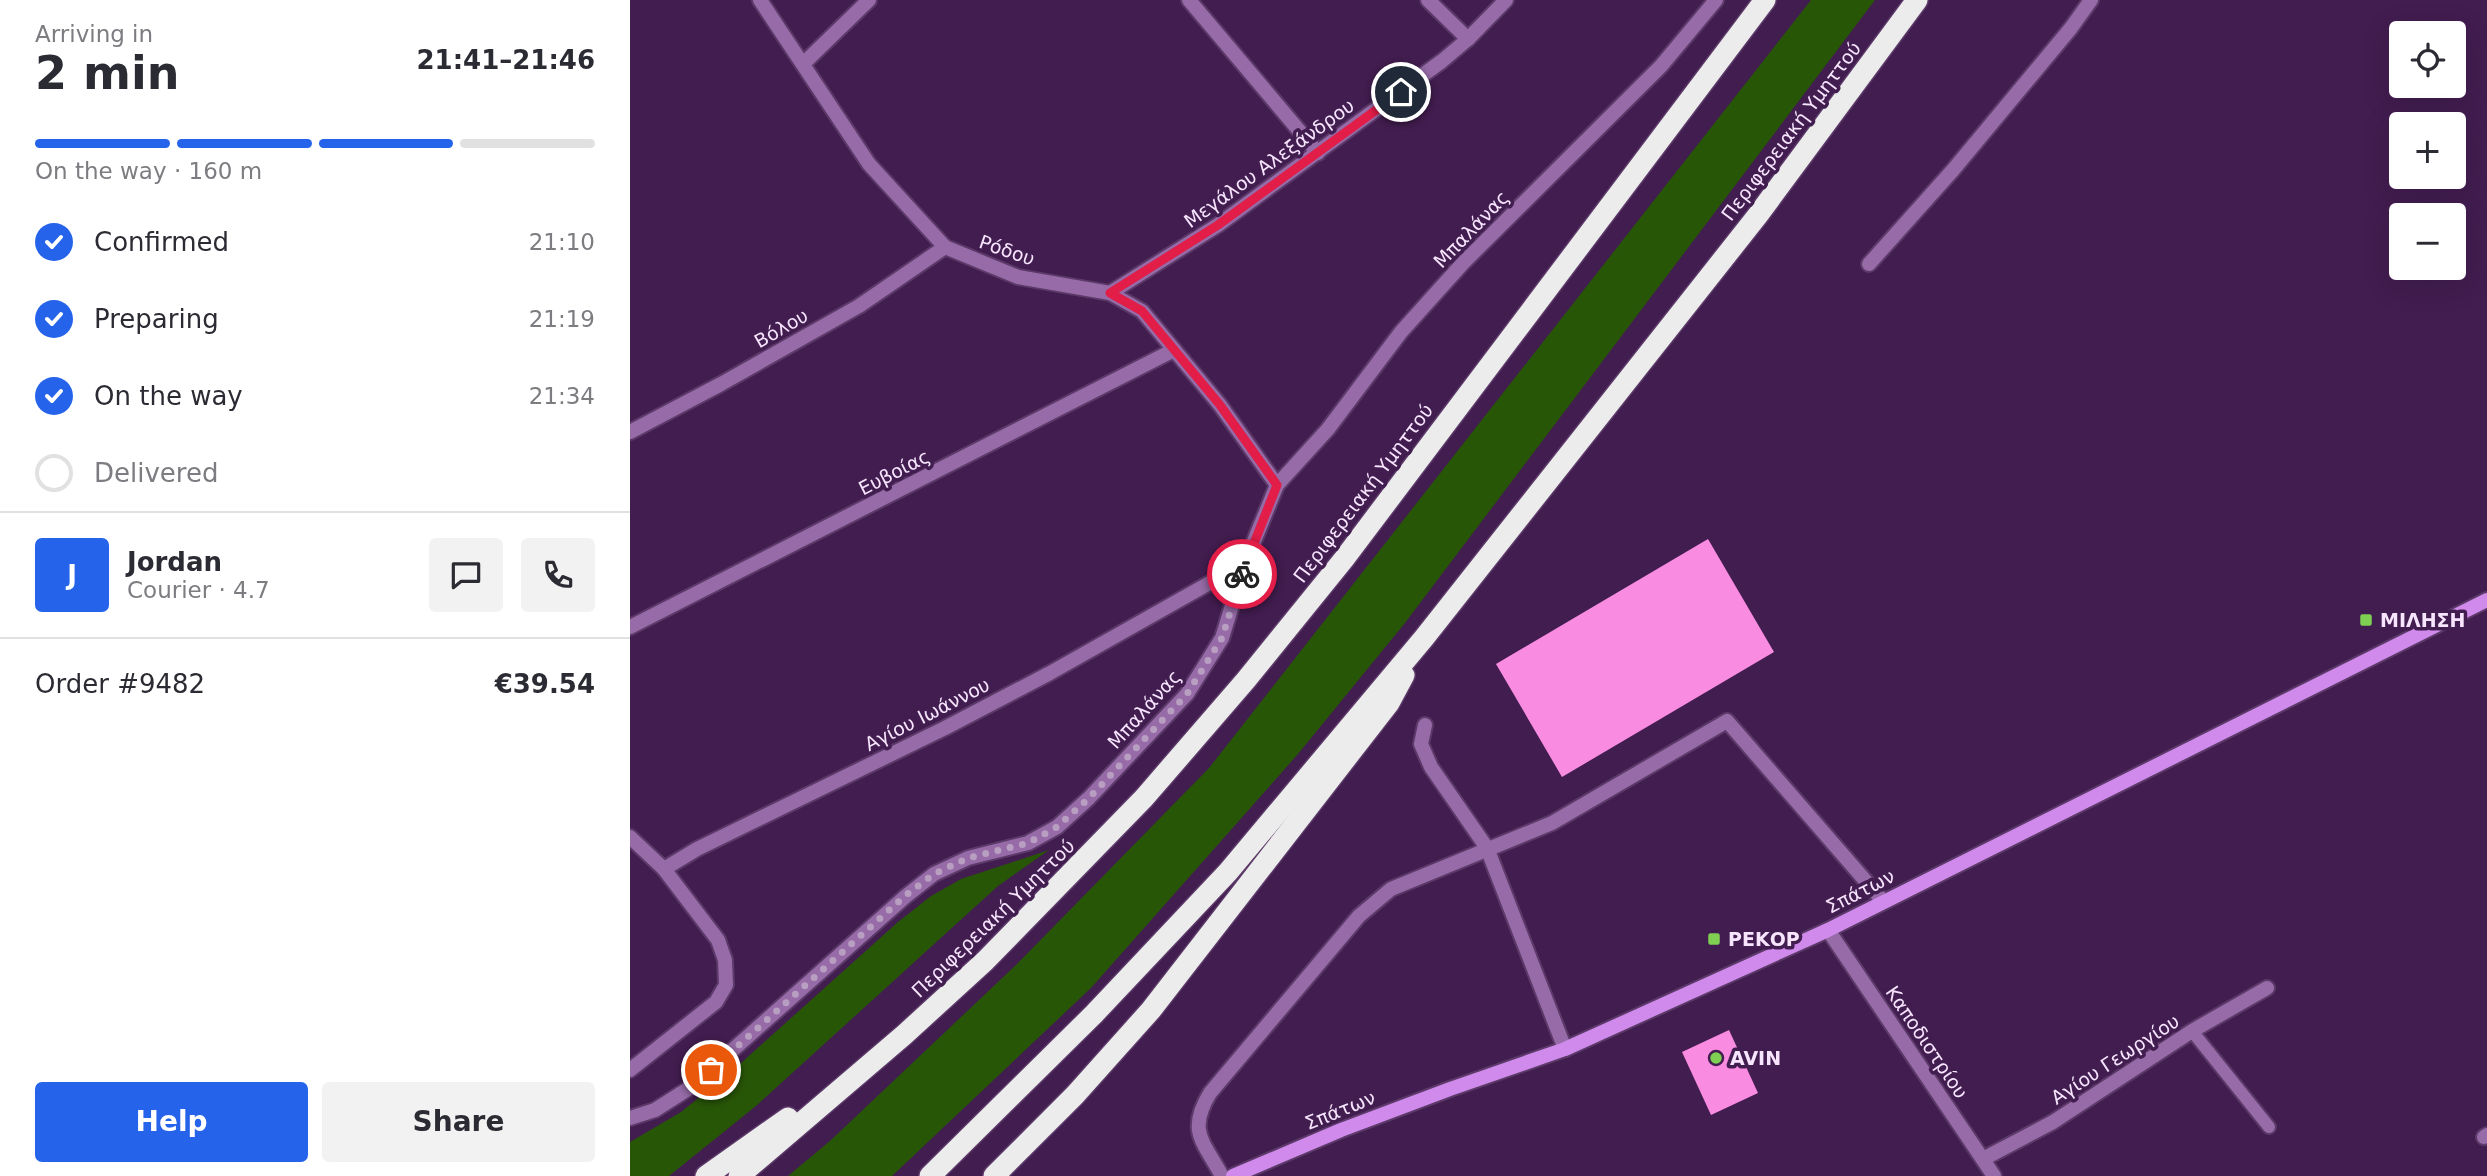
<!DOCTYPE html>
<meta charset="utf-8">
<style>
body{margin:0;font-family:"DejaVu Sans",sans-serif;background:#f2f2f3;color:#2b2b33;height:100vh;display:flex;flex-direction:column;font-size:26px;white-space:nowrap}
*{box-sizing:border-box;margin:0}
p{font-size:23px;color:#7c7c81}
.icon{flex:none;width:38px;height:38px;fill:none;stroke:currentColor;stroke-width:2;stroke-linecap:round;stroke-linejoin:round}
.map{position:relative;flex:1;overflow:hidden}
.side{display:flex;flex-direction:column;background:#fff;width:630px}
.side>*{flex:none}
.fabs{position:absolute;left:1759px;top:21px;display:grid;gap:14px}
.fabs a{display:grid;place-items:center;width:77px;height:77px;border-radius:7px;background:#fff;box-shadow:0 7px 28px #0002;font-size:35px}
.pin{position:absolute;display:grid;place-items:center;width:60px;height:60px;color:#fff;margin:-30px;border:4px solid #fff;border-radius:50%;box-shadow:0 2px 7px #0007}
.courier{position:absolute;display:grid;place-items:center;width:70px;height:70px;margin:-35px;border:5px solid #e11d48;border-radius:50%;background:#fff;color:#222;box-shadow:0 2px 9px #0007}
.summary em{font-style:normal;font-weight:700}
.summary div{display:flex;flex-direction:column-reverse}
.summary{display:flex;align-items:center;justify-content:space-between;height:119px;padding:0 35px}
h1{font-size:46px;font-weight:700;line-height:52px}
.bar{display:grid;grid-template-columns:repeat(4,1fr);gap:10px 7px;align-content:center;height:84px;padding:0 35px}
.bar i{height:9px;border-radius:5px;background:#e1e1e2}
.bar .current{background:#2563eb}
.bar p{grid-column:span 4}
.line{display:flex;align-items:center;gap:18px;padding:0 35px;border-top:2px solid #e1e1e2}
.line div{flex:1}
.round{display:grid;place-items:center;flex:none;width:74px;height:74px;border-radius:7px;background:#f2f2f3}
ol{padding:0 35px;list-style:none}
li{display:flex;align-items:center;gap:21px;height:77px}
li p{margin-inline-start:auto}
li .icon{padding:7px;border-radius:50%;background:#2563eb;color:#fff;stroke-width:4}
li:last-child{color:#7c7c81}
li i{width:38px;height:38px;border:4px solid #e1e1e2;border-radius:50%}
.primary-button{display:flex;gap:14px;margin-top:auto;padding:14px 35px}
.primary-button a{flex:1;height:80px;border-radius:7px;background:#2563eb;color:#fff;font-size:28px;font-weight:700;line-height:80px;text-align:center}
.primary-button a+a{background:#f2f2f3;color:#2b2b33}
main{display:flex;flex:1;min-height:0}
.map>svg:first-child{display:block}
.green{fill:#285607}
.building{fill:#f98ce1}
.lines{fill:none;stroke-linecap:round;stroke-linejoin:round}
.service-casing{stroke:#5b3968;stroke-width:16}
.minor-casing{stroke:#5b3968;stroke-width:18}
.tertiary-casing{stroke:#5b3968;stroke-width:18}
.secondary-casing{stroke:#5b3968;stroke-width:18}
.motorway-casing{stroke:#5b3968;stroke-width:24}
.service{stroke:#966ba7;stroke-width:12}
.minor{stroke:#966ba7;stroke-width:14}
.tertiary{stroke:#966ba7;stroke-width:14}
.secondary{stroke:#d08aec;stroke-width:14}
.motorway{stroke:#ececec;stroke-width:21}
.done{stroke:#b89fc1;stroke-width:7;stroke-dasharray:0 12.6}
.route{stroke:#e11d48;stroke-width:9}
.poi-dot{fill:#7fd052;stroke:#421d50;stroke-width:2.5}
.labels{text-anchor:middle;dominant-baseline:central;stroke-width:7;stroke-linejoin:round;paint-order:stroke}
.street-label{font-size:19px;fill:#f7e5fe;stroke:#421d50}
.poi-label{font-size:19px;font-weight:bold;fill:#f7e5fe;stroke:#421d50;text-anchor:start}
</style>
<main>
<section class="side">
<div class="summary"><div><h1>2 min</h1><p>Arriving in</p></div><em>21:41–21:46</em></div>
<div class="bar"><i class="current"></i><i class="current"></i><i class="current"></i><i></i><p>On the way · 160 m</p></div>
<ol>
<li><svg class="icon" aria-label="check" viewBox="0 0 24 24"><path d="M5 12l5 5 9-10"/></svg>Confirmed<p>21:10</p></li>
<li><svg class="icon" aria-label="check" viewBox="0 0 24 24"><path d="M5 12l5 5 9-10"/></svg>Preparing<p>21:19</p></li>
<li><svg class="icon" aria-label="check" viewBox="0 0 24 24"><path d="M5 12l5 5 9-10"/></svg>On the way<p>21:34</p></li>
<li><i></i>Delivered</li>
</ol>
<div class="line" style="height:126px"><b class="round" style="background:#2563eb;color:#fff">J</b><div><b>Jordan</b><p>Courier · 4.7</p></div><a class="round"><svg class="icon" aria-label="chat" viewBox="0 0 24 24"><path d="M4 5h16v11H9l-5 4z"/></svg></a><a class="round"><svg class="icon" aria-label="phone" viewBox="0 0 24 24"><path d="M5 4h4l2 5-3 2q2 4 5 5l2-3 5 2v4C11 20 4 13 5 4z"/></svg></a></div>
<div class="line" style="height:91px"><div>Order #9482</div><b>€39.54</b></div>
<div class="primary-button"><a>Help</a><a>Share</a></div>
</section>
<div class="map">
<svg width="1857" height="1176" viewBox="0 0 1857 1176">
<rect width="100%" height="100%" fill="#421d50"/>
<!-- green -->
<g class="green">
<path d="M1181,0H1245L775,623L668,754L461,988L262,1176H158L201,1140L387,964L579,768Z"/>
<path d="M419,850L368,886L126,1106L39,1176H0V1142L51,1112L102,1071L268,922L301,896L331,879Z"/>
</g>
<!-- building -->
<g class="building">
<path d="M1078,539L1144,652L932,777L866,664Z"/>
<path d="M1099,1030L1128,1093L1081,1115L1052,1052Z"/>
</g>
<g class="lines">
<!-- service casing -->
<g class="service-casing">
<path id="service" d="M1562,1031L1639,1127"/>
</g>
<!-- minor casing -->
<g class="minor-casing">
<g id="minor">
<path d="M130,0L239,164L315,247L388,277L480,293L512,311L590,405L647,485"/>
<path d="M559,0L688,153"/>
<path d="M798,0L838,39"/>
<path d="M173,64L239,0"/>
<path d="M1239,264L1323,170L1441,28L1461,0"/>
<path d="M480,293L588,225L812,61L838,39L876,0"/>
<path d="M0,432L91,384L229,306L315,247"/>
<path d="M0,627L544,350"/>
<path d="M795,725L791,744L801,767L857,848L935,1049"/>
<path d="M0,837L34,869L67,849L315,728L420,673L615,563"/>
<path d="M1198,930L1364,1176"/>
<path d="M0,1070L86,1002L96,985L95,960L88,940L34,869"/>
<path d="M1854,1137L1857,1135"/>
<path d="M1353,1159L1423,1122L1562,1031L1637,988"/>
<path d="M592,1176C573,1141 557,1131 580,1093L729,916L761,889L922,823L1097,721L1253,901"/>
</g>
</g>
<!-- tertiary casing -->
<g class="tertiary-casing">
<path id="tertiary" d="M0,1118L25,1110L61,1087L276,896L304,874L338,858L398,843L427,827L459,798L557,694L592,638L615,563L647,485L698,429L771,332L833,263L1031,66L1086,0"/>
</g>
<!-- secondary casing -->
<g class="secondary-casing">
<path id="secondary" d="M603,1176L711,1130L820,1089L935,1049L1198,930L1857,600"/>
</g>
<!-- motorway casing -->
<g class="motorway-casing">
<g id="motorway">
<path d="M76,1176L158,1118"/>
<path d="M109,1176L274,1035L355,961L514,798L616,680L714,559L1135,0"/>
<path d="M300,1176L464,1014L598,872L794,638L1128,215L1287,0"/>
<path d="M364,1176L445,1095L521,1010L759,703L774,675"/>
</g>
</g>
<!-- service -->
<use href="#service" class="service"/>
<!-- minor -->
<use href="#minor" class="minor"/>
<!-- tertiary -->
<use href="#tertiary" class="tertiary"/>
<!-- secondary -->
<use href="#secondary" class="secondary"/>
<!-- motorway -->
<use href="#motorway" class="motorway"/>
</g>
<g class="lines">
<!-- done -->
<path class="done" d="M81,1070L276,895L304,874L338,858L398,843L427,827L459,798L557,694L592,638L612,574"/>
<!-- route -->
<path class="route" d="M612,574L647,485L590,405L512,311L480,293L588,225L771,92"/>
</g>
<!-- markers -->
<g class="poi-dot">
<rect x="1729" y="613" width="14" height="14" rx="3.5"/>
<rect x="1077" y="932" width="14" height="14" rx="3.5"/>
<circle cx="1086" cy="1058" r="7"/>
</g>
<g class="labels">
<!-- street labels -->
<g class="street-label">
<text transform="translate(1161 131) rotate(-53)">Περιφερειακή Υμηττού</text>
<text transform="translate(639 163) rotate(-36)">Μεγάλου Αλεξάνδρου</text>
<text transform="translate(841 229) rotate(-46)">Μπαλάνας</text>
<text transform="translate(377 250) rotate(19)">Ρόδου</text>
<text transform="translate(151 328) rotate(-30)">Βόλου</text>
<text transform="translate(264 472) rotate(-27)">Ευβοίας</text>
<text transform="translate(733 493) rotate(-53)">Περιφερειακή Υμηττού</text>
<text transform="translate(514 709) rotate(-48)">Μπαλάνας</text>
<text transform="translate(297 714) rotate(-27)">Αγίου Ιωάννου</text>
<text transform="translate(1230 891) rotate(-27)">Σπάτων</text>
<text transform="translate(363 918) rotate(-44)">Περιφερειακή Υμηττού</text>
<text transform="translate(1297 1042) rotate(56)">Καποδιστρίου</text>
<text transform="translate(1485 1059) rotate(-33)">Αγίου Γεωργίου</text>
<text transform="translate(710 1110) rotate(-22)">Σπάτων</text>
</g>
<!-- poi labels -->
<g class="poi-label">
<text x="1750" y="620">ΜΙΛΗΣΗ</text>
<text x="1098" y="939">ΡΕΚΟΡ</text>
<text x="1100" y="1058">AVIN</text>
</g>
</g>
</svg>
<div class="fabs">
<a><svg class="icon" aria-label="locate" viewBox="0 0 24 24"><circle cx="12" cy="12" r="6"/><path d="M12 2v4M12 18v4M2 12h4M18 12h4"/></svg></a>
<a>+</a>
<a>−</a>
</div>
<div class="pin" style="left:81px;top:1070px;background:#ea580c"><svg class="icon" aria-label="bag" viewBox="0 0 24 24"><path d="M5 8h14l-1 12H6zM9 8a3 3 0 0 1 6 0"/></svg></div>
<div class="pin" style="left:771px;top:92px;background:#1f2937"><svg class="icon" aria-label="home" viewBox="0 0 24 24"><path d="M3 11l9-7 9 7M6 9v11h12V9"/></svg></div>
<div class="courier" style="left:612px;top:574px"><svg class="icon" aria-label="bike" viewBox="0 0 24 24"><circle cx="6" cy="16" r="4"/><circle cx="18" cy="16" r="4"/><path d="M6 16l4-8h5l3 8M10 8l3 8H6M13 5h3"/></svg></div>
</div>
</main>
